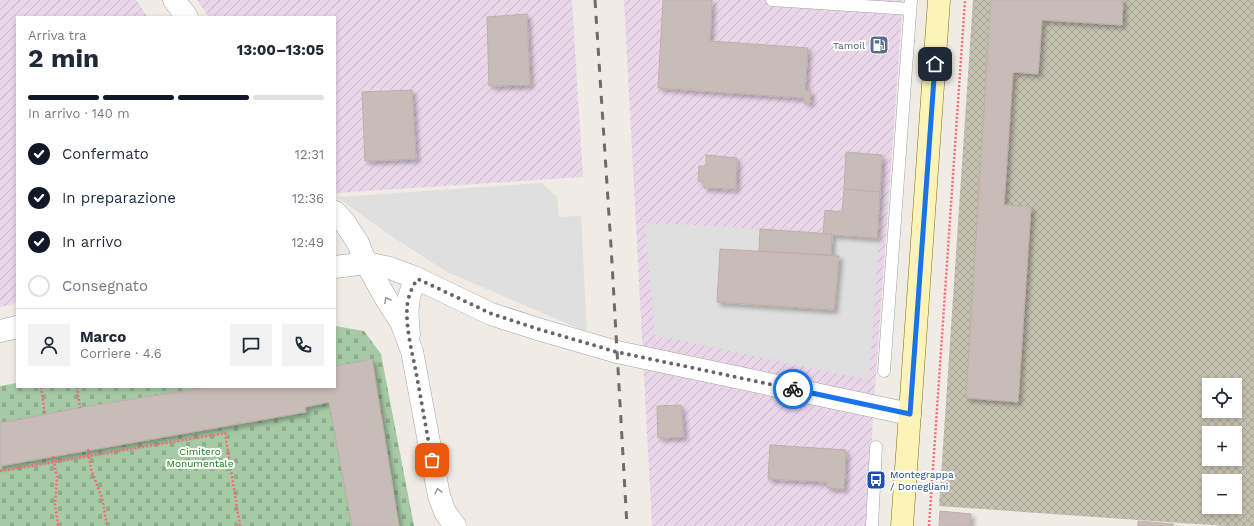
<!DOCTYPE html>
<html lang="it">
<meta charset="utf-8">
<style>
body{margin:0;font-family:"Work Sans",sans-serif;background:#f2f2f3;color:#1f2937;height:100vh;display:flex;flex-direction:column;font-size:15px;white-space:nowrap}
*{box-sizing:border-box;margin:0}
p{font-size:13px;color:#747a83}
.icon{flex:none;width:22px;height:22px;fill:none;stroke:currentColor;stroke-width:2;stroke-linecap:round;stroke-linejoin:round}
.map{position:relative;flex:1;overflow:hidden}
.sheet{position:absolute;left:16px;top:16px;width:320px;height:372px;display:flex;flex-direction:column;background:#fff;border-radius:0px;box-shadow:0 2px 6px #0003}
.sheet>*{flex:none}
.tools{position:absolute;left:1202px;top:378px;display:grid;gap:8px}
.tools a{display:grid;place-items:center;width:40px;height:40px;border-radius:0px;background:#fff;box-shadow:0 2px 6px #0003;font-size:20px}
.pin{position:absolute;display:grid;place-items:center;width:34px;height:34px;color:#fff;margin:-17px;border-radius:8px;box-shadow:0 2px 6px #0006}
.courier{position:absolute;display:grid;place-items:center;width:40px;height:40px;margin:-20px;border:3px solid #1a73e8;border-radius:50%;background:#fff;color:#222;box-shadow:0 1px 5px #0007}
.head em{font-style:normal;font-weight:700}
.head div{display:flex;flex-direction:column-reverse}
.head{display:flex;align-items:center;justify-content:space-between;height:68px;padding:0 12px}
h1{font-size:26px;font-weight:700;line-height:30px}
.bar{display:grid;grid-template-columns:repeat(4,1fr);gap:6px 4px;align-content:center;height:48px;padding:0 12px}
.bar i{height:5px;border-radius:3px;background:#e0e1e3}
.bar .current{background:#111827}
.bar p{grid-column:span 4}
.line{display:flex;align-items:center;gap:10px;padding:0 12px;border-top:1px solid #e0e1e3}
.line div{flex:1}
.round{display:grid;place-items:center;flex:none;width:42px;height:42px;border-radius:0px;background:#f2f2f3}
ol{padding:0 12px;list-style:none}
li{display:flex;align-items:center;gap:12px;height:44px}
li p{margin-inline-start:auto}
li .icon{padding:4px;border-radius:50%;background:#111827;color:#fff;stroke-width:4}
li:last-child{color:#747a83}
li i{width:22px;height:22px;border:2px solid #e0e1e3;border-radius:50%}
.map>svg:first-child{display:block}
.industrial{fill:url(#industrial-furrows)}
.construction{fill:url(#construction-cross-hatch);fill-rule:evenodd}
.cemetery{fill:url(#cemetery-stones)}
.parking{fill:#dfdfdf}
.building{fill:#c8bcb8;stroke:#c2aea7;filter:url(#shadow)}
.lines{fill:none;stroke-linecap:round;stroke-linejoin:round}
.lane-casing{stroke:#a3a3a3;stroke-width:13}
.street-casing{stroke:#a3a3a3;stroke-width:23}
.secondary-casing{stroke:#7a7302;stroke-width:23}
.path{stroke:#fd6973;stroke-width:2.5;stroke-dasharray:2 2;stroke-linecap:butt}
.lane{stroke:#fff;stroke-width:12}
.street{stroke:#fff;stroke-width:22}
.secondary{stroke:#fbf3b8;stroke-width:22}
.rail{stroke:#6d6d6d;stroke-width:3;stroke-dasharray:8 8;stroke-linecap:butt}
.oneway{stroke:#9a9a9a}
.done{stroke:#686664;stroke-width:4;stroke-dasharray:0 7.2}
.route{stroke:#1a73e8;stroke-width:5}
.labels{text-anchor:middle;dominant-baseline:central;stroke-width:4;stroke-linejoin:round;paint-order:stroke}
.service-label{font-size:10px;fill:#4e5e75;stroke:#fff;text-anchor:end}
.park-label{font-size:10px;fill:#138109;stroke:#fff}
.transit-label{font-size:10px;fill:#164399;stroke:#fff;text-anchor:start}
</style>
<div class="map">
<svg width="1254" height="526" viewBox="0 0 1254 526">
<defs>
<pattern id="industrial-furrows" width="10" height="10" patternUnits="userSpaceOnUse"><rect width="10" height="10" fill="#e9d7e9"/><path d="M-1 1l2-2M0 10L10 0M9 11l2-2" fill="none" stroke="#c7b8c7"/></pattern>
<pattern id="construction-cross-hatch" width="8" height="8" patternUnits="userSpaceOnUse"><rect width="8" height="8" fill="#c5c1b0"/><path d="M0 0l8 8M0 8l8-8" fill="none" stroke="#a9a597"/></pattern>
<pattern id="cemetery-stones" width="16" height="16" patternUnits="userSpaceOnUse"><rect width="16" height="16" fill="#a6caa6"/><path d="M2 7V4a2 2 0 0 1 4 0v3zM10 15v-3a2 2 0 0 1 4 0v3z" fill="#8ead8e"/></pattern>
<filter id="shadow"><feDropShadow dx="3.5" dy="3.5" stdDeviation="2" flood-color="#0004"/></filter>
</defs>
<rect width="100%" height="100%" fill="#f0ebe5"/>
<!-- industrial -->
<g class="industrial">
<path d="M0,0H136L148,17H17V303L0,307Z"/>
<path d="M197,0H572L583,177L335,193V17H209Z"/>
<path d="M624,0H903L875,389L866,526H652Z"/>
</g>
<!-- construction -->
<path class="construction" d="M973,0H1254V526H1225L939,506ZM1209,385H1235V411H1209ZM1209,433H1235V459H1209ZM1209,481H1235V507H1209Z"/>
<!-- cemetery -->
<path class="cemetery" d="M335,326L364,331L381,354L414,526H0V386L17,383V387H335Z"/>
<!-- parking -->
<g class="parking">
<path d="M542,183L557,197L559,217L581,216L587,332L447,272L388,234L337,197Z"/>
<path d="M645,223L716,226L879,239L869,380L655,335Z"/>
</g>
<!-- building -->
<g class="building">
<path d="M663,0H712L710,41L808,48L805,91H811L810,103H804V98L658,88Z"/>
<path d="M991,0H1123L1122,25L1042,20L1038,74L1013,72L1004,205L1031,207L1018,402L966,398Z"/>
<path d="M527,14L530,85L489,86L487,17Z"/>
<path d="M412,90L416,159L365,161L362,92Z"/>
<path d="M846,152L882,155L880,192L844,189Z"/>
<path d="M706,155L737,158L736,189L704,188V181H698L699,166H706Z"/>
<path d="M844,189L880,192L877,238L823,234L825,210L842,212Z"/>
<path d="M760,229L832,234L831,255L759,251Z"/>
<path d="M720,249L839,256L834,310L717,302Z"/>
<path d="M372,359L399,526H352L329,402L305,407L306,412L0,466V423L84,407L208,387H335V366Z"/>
<path d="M681,405L684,437L658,438L657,406Z"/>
<path d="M770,445L846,450L844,489L827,488V482L768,479Z"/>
<path d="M940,511L971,514L970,526H939Z"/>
<path d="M1138,521L1173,524V526H1138Z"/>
</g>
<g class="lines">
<!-- lane casing -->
<g class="lane-casing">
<g id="lane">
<path d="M772,0L910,9"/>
<path d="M884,371L911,0"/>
<path d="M872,526L876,447"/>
</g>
</g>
<!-- street casing -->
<g class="street-casing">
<g id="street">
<path d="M174,0L187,17"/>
<path d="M335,212L345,223L358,243L366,263L388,302L401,322L412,351L439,496L445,512L455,526"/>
<path d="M335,267L366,263L390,268L414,277L491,314L541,330L617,352L910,414"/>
<path d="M0,331L17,327"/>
<path d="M409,334C407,315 405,294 418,279"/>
</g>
</g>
<!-- secondary casing -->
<g class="secondary-casing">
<path id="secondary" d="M902,526L939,0"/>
</g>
<!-- path -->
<g class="path">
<path d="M41,387L45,414"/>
<path d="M77,387L80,408"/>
<path d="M88,449L91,469L102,498L107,526"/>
<path d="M53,456L57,477L55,504L58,526"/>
<path d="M0,471L225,433L240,526"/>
<path d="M929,526L965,0"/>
</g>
<!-- lane -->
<use href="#lane" class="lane"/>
<!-- street -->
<use href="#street" class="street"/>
<!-- secondary -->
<use href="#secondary" class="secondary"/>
<!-- rail -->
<path class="rail" d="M595,0L611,246L627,526"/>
</g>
<!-- one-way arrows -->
<defs><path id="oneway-chevron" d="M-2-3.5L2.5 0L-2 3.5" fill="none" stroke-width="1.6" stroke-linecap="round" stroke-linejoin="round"/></defs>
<g class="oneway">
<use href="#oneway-chevron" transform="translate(387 300) rotate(-119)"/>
<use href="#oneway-chevron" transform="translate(438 491) rotate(-103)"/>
</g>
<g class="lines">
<!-- done -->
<path class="done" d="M432,460C426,429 421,398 415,367C411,348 406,327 407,307C408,297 412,286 418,279L492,314L541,330L617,352L793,389"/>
<!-- route -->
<path class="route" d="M793,389L910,414L935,64"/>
</g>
<!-- icons -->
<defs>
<g id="fuel-square" transform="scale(1)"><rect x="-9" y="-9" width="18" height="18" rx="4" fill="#5c6f8a" stroke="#fff"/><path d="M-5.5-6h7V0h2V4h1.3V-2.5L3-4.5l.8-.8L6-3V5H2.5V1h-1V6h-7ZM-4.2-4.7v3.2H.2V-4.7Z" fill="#fff"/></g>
<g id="bus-square" transform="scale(1)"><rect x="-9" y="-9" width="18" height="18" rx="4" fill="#1a4fb4" stroke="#fff"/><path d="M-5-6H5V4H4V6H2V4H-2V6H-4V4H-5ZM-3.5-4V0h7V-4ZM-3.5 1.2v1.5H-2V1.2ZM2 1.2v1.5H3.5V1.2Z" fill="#fff"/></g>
</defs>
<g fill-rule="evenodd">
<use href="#fuel-square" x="879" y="45"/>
<use href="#bus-square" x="876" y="480"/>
</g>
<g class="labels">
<!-- service labels -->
<g class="service-label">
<text x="865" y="45">Tamoil</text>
</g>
<!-- park labels -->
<g class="park-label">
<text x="200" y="451">Cimitero<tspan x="200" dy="12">Monumentale</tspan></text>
</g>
<!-- transit labels -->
<g class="transit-label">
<text x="890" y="474">Montegrappa<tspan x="890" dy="12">/ Donegliani</tspan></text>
</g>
</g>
</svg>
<div class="tools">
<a><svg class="icon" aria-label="locate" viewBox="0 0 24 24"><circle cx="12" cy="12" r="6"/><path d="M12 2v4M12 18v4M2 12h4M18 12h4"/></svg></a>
<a>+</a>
<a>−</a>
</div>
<div class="pin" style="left:432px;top:460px;background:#ea580c"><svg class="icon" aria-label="bag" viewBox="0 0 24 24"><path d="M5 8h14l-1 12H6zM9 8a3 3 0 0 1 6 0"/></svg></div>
<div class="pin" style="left:935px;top:64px;background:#1f2937"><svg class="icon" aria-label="home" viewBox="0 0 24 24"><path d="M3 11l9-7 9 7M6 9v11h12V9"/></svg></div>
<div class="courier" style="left:793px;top:389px"><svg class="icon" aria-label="bike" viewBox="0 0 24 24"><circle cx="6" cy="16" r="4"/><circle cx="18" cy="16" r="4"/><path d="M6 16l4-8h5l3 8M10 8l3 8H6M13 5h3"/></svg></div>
<section class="sheet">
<div class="head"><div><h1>2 min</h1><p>Arriva tra</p></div><em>13:00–13:05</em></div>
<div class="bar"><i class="current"></i><i class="current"></i><i class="current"></i><i></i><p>In arrivo · 140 m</p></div>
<ol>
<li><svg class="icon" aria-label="check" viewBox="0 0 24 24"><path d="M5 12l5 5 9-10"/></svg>Confermato<p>12:31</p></li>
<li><svg class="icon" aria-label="check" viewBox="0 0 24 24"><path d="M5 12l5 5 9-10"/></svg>In preparazione<p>12:36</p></li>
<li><svg class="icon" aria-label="check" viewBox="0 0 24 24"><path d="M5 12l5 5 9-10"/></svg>In arrivo<p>12:49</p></li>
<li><i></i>Consegnato</li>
</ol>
<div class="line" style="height:72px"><a class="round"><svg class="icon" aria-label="person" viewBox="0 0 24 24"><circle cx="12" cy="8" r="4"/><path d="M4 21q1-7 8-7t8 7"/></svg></a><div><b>Marco</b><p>Corriere · 4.6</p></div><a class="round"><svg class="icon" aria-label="chat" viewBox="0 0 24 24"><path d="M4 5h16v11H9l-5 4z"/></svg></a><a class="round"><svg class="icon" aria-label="phone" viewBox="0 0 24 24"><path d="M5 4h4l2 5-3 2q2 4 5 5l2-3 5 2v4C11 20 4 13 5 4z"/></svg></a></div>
</section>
</div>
